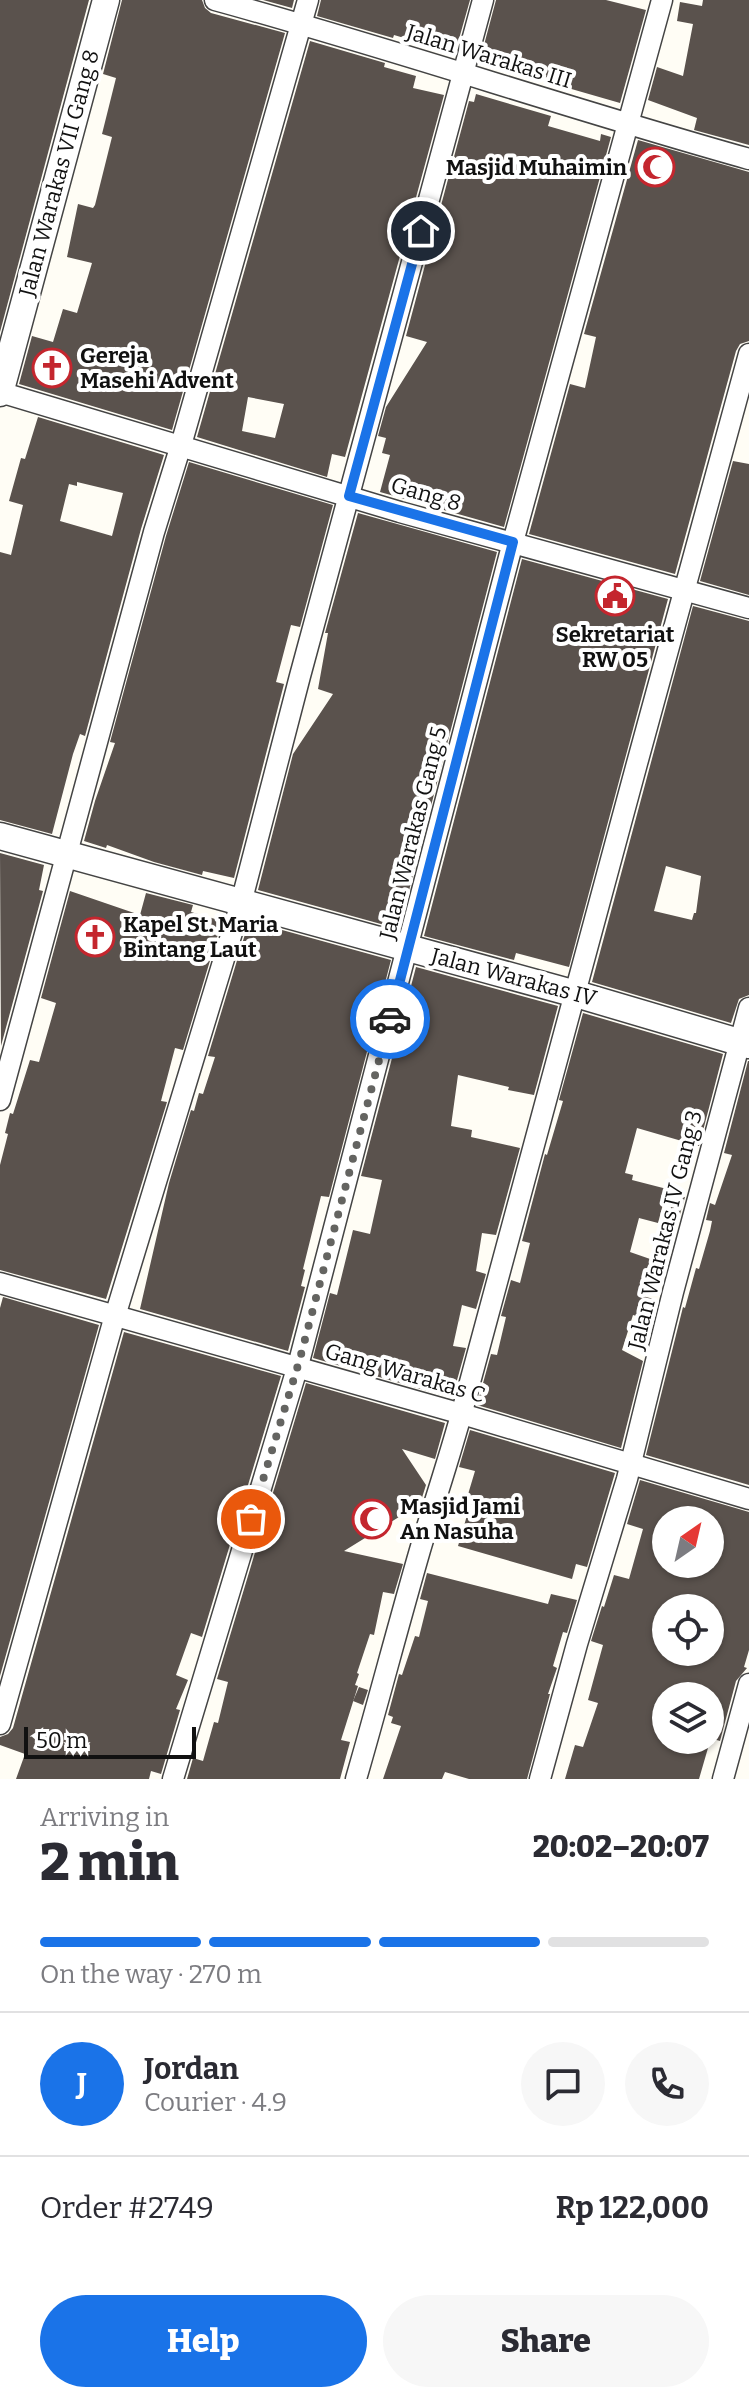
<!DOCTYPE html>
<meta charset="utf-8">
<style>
body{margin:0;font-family:Bitter,serif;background:#f7f7f7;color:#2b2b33;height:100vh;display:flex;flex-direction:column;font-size:30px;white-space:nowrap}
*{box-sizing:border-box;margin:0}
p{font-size:26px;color:#7c7c81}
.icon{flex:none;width:44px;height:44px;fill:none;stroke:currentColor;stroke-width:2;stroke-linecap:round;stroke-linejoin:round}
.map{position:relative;height:1779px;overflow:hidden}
.drawer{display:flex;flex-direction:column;background:#fff;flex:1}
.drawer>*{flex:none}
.needle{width:52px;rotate:34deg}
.controls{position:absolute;left:652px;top:1506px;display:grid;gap:16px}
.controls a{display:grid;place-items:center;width:72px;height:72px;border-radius:50%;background:#fff;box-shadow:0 2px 6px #0004;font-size:40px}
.scale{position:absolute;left:24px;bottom:20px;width:172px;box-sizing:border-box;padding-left:8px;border:4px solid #111;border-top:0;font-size:22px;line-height:28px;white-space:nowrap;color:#111;-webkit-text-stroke:6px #fff;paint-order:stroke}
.pin{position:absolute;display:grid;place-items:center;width:68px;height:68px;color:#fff;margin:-34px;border:4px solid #fff;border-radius:50%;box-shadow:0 2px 8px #0007}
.courier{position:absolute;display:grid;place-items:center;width:80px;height:80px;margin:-40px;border:6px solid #1a73e8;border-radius:50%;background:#fff;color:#222;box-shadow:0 2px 10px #0007}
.head em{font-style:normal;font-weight:800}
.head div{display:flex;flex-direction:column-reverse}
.head{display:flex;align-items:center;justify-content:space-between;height:136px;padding:0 40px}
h1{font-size:52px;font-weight:800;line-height:60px}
.bar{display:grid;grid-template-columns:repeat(4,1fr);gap:12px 8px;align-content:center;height:96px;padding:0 40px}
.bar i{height:10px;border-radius:6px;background:#e1e1e2}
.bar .selected{background:#1a73e8}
.bar p{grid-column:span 4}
.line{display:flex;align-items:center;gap:20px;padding:0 40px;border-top:2px solid #e1e1e2}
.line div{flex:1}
.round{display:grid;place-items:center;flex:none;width:84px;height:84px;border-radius:42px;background:#f7f7f7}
.cta{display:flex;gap:16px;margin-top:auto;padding:16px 40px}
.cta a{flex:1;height:92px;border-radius:48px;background:#1a73e8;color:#fff;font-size:32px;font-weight:800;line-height:92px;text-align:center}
.cta a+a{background:#f7f7f7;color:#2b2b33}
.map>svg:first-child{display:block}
.building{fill:#5a524d;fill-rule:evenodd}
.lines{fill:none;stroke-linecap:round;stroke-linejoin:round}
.minor-casing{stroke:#444;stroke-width:23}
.tertiary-casing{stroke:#444;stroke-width:29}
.minor{stroke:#fff;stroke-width:20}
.tertiary{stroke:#fff;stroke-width:26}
.done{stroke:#646461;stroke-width:8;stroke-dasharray:0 14.4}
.route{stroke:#1a73e8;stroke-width:10}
.labels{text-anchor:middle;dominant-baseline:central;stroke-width:8;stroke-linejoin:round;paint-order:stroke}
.street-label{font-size:22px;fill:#111;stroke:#fff}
.poi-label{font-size:22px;font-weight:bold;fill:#111;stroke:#fff;text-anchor:start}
</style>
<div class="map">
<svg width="749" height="1779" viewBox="0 0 749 1779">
<rect width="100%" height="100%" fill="#fffdf5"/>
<!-- building -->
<g class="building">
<path d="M0,0H89L0,332Z"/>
<path d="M122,0H202L205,8L211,13L285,33L172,430L19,384L32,336L53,342L63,309L77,313L92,263L67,257L78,204L93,208L95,205L112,137L102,134L116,78L103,74Z"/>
<path d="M263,0H294L292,8Z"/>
<path d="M321,0H470L455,53L394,35L393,38L317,16Z"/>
<path d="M496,0H606L646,10L620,103L568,88L569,84L480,60Z"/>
<path d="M703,0H749V145L694,130L697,118L648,100L657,67L683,76L693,24L677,21L680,2L702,6Z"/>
<path d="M310,41L385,63L384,67L416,76L413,88L444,95L345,457L332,454L327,477L197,437ZM248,397L284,404L275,438L242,431Z"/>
<path d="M476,94L551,116L548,126L600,141L601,134L611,137L504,527L380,492L390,455L382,453L386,438L378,436L386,407L427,342L406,336L469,101L474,102Z"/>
<path d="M638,140L749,172V341L740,344L736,351L675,574L529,534L570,384L585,388L596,337L584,334Z"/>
<path d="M38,417L164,455L141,529L85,736L80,734L73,754L52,834L0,820V552L11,555L23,505L9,501L21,458L25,459ZM77,482L123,493L112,536L60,521L69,484L77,486Z"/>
<path d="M733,461L749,464V595L700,581Z"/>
<path d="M189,462L333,505L300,627L291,625L276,682L284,684L234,878L203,871L202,875L154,862L107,845L106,848L84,841L95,801L115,743L110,742L166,536Z"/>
<path d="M358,513L497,552L399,929L258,890L293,754L333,694L318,689L328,633H325Z"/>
<path d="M522,559L668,599L569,967L516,953L514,960L424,936Z"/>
<path d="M693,606L749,621V995L739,999L731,1023L592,982ZM666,866L701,876L696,913H694L692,920L654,911Z"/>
<path d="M0,853L44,865L39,890L43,891L1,1046Z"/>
<path d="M70,891L140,915L146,893L193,905L191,912L222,921L183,1050L175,1048L161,1101L167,1102L106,1299L0,1270V1165L8,1134L5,1133L10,1113L13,1114L30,1060L39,1062L56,1003L41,998Z"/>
<path d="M249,921L391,960L329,1197L321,1196L303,1269L305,1270L301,1286L305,1287L288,1351L140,1309L169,1183L191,1110L194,1111L199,1093L203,1094L215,1057L208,1056Z"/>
<path d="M416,967L558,1006L534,1095L508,1090L509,1087L458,1075L451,1126L472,1130L471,1137L520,1148L496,1235L482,1233L476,1271L486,1274L476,1309L462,1305L453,1346L466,1348L452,1398L313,1358L330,1293L337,1295L353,1230L370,1234L382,1180L361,1176Z"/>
<path d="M583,1013L723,1054L699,1146L637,1128L625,1173L633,1175L632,1180L667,1189L658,1223L639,1218L630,1252L653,1260L642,1296L658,1300L653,1321L633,1315L622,1350L643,1361L621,1448L477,1405L491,1354L497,1355L506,1317L501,1316L511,1280L520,1283L530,1243L522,1241L545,1154L547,1155L563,1101L559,1100Z"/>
<path d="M748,1061H749V1485L646,1455L683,1307L685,1308L696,1268L699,1269L710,1231L712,1221L706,1220L710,1203L715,1205L732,1155L724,1153Z"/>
<path d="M674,1195L685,1197L680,1214L670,1211Z"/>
<path d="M3,1297L99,1325L0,1676V1308Z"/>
<path d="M124,1332L281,1376L202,1637L191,1633L176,1675L188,1680L176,1709L180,1710L161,1774L151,1771L149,1779H16L25,1754L0,1745V1737L8,1734L13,1728Z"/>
<path d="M306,1383L445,1423L435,1459L402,1449L426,1485L420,1504L344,1551L403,1564L394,1594L383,1592L374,1635L370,1634L357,1673L359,1674L355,1685L358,1686L341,1740L350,1742L340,1779H187L193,1758L203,1761L214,1722L218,1723L228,1682L217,1679Z"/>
<path d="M470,1430L615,1473L587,1567L576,1564L572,1579L458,1546L471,1502L466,1501L475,1471L459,1467Z"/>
<path d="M640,1480L749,1512V1650L744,1667L747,1668L736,1681L720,1741L710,1738V1696H666V1740H683L708,1748L699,1779H565L575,1745L583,1747L598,1703L588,1700L603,1645L591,1641L602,1606L604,1607L614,1575L629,1579L643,1529L627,1524ZM666,1520H710V1564H666ZM666,1608H710V1656L704,1654L703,1657L688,1652H666Z"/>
<path d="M427,1573L548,1604L551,1594L577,1600L567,1633L563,1632L553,1666L557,1668L548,1694H550L527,1779H469L445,1772L442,1779H383L401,1726L391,1723L393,1717L388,1715L399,1674L402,1675L415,1636L419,1637L428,1601L420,1599Z"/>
<path d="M359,1687L368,1690L363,1705L353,1701Z"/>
</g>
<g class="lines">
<!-- minor casing -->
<g class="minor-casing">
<g id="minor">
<path d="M215,0C394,49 570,109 749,159"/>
<path d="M0,392L400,512L749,608"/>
<path d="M0,1100L154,532L181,445L308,0"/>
<path d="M0,1283L462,1414L749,1499"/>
<path d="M0,1724L112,1326L241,903L300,676L483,0"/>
<path d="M173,1779L299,1362L513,542L662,0"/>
<path d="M356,1779C378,1703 398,1626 420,1550C434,1503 450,1456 463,1408C558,1056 652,705 749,354"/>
<path d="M540,1779L577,1644L627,1479L673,1292L749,1008"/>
<path d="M723,1779L749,1684"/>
</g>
</g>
<!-- tertiary casing -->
<g class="tertiary-casing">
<g id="tertiary">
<path d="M0,393L106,0"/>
<path d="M0,836L576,994L749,1045"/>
</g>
</g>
<!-- minor -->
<use href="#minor" class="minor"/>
<!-- tertiary -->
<use href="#tertiary" class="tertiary"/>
</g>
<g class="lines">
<!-- done -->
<path class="done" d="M251,1519L299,1362L390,1019"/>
<!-- route -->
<path class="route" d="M390,1019L513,542L349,496L421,231"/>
</g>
<!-- icons -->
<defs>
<g id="mosque-ring" transform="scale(2)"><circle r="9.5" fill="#fff" stroke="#c4262e" stroke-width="1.5"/><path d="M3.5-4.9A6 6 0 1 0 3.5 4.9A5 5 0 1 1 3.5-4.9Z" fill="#c4262e"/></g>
<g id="church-ring" transform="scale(2)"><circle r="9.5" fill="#fff" stroke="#c4262e" stroke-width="1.5"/><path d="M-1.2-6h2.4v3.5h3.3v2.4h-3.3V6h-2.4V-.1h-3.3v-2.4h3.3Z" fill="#c4262e"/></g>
<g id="civic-ring" transform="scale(2)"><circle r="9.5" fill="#fff" stroke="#c4262e" stroke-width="1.5"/><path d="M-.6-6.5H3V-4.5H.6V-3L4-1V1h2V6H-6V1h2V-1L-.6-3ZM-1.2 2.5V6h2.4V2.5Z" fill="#c4262e"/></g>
</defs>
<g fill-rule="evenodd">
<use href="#mosque-ring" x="655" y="167"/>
<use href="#church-ring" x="52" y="368"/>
<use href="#civic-ring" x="615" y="596"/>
<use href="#church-ring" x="95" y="937"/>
<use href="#mosque-ring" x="372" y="1519"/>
</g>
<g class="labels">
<!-- street labels -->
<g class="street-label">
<text transform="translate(489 56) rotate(17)">Jalan Warakas III</text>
<text transform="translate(59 173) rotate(-75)">Jalan Warakas VII Gang 8</text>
<text transform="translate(426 494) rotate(16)">Gang 8</text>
<text transform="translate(413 833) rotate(-76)">Jalan Warakas Gang 5</text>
<text transform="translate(514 977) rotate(15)">Jalan Warakas IV</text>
<text transform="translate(665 1230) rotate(-76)">Jalan Warakas IV Gang 3</text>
<text transform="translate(405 1373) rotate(16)">Gang Warakas C</text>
</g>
<!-- poi labels -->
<g class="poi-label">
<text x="627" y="167" text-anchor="end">Masjid Muhaimin</text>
<text x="80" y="355">Gereja<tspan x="80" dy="25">Masehi Advent</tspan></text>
<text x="615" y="634" text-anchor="middle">Sekretariat<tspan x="615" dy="25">RW 05</tspan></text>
<text x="123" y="924">Kapel St. Maria<tspan x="123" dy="25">Bintang Laut</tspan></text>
<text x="400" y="1506">Masjid Jami<tspan x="400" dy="25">An Nasuha</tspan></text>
</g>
</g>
</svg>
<div class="controls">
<a><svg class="needle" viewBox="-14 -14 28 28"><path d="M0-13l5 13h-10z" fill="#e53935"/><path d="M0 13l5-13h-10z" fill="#7c7c81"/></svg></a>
<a><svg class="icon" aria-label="locate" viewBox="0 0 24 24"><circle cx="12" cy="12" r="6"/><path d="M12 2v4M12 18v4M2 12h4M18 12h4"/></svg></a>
<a><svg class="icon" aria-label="layers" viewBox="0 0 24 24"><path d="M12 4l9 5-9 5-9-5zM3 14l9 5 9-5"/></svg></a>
</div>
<div class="scale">50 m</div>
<div class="pin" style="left:251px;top:1519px;background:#ea580c"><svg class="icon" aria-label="bag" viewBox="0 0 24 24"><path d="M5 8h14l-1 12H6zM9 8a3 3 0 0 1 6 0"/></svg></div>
<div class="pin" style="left:421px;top:231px;background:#1f2937"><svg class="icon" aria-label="home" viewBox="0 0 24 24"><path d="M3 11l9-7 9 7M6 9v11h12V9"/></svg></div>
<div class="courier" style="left:390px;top:1019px"><svg class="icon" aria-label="car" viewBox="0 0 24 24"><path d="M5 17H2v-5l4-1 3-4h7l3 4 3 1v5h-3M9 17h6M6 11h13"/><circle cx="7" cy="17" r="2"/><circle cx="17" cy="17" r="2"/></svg></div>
</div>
<section class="drawer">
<div class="head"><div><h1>2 min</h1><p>Arriving in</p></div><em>20:02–20:07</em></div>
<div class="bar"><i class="selected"></i><i class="selected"></i><i class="selected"></i><i></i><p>On the way · 270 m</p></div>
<div class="line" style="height:144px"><b class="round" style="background:#1a73e8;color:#fff">J</b><div><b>Jordan</b><p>Courier · 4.9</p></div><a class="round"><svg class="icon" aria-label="chat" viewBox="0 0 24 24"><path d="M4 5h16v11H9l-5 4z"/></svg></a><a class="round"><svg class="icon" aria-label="phone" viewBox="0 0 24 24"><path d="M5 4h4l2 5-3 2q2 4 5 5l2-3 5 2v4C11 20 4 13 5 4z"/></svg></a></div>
<div class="line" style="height:104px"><div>Order #2749</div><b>Rp 122,000</b></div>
<div class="cta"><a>Help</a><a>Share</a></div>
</section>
